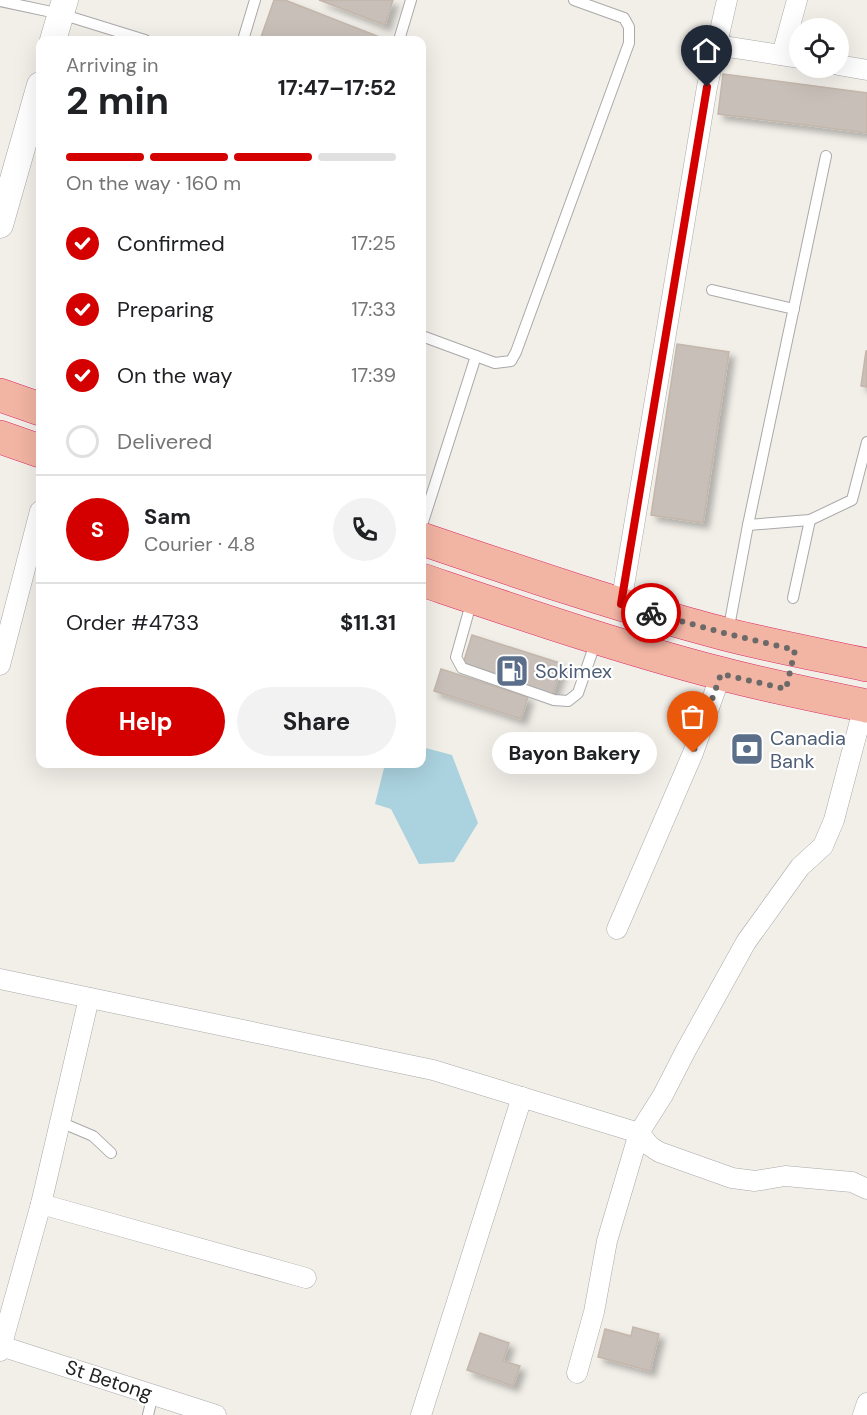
<!DOCTYPE html>
<meta charset="utf-8">
<style>
body{margin:0;font-family:"DM Sans",sans-serif;background:#f2f2f2;color:#202124;height:100vh;display:flex;flex-direction:column;font-size:22px;white-space:nowrap}
*{box-sizing:border-box;margin:0}
p{font-size:20px;color:#757577}
.icon{flex:none;width:33px;height:33px;fill:none;stroke:currentColor;stroke-width:2;stroke-linecap:round;stroke-linejoin:round}
.map{position:relative;flex:1;overflow:hidden}
.drawer{position:absolute;left:36px;top:36px;width:390px;height:732px;display:flex;flex-direction:column;background:#fff;border-radius:12px;box-shadow:0 6px 24px #0002}
.drawer>*{flex:none}
.buttons{position:absolute;left:789px;top:18px;display:grid;gap:12px}
.buttons a{display:grid;place-items:center;width:60px;height:60px;border-radius:50%;background:#fff;box-shadow:0 6px 24px #0002;font-size:30px}
.pin{position:absolute;display:grid;place-items:center;width:51px;height:51px;color:#fff;margin:-62px -26px;border-radius:50% 50% 50% 0;rotate:-45deg;box-shadow:0 0 6px #0007}
.pin .icon{rotate:45deg}
.courier{position:absolute;display:grid;place-items:center;width:60px;height:60px;margin:-30px;border:4px solid #d40000;border-radius:50%;background:#fff;color:#222;box-shadow:0 2px 8px #0007}
.bubble{position:absolute;height:42px;border-radius:21px;background:#fff;box-shadow:0 6px 24px #0002;font-size:20px;font-weight:700;line-height:42px;text-align:center}
.summary em{font-style:normal;font-weight:700}
.summary div{display:flex;flex-direction:column-reverse}
.summary{display:flex;align-items:center;justify-content:space-between;height:102px;padding:0 30px}
h1{font-size:39px;font-weight:700;line-height:45px}
.bar{display:grid;grid-template-columns:repeat(4,1fr);gap:9px 6px;align-content:center;height:72px;padding:0 30px}
.bar i{height:8px;border-radius:4px;background:#e0e0e0}
.bar .current{background:#d40000}
.bar p{grid-column:span 4}
.line{display:flex;align-items:center;gap:15px;padding:0 30px;border-top:2px solid #e0e0e0}
.line div{flex:1}
.round{display:grid;place-items:center;flex:none;width:63px;height:63px;border-radius:32px;background:#f2f2f2}
ol{padding:0 30px;list-style:none}
li{display:flex;align-items:center;gap:18px;height:66px}
li p{margin-inline-start:auto}
li .icon{padding:6px;border-radius:50%;background:#d40000;color:#fff;stroke-width:4}
li:last-child{color:#757577}
li i{width:33px;height:33px;border:3px solid #e0e0e0;border-radius:50%}
.cta{display:flex;gap:12px;margin-top:auto;padding:12px 30px}
.cta a{flex:1;height:69px;border-radius:36px;background:#d40000;color:#fff;font-size:24px;font-weight:700;line-height:69px;text-align:center}
.cta a+a{background:#f2f2f2;color:#202124}
.map>svg:first-child{display:block}
.water{fill:#aad3df}
.building{fill:#c7bfb8;stroke:#c4b6ab;stroke-width:1.5;filter:url(#shadow)}
.lines{fill:none;stroke-linecap:round;stroke-linejoin:round}
.service-casing{stroke:#a9a9a9;stroke-width:12}
.minor-casing{stroke:#a9a9a9;stroke-width:21}
.tertiary-casing{stroke:#a9a9a9;stroke-width:27}
.trunk-casing{stroke:#dc2a67;stroke-width:34}
.service{stroke:#fff;stroke-width:10}
.minor{stroke:#fff;stroke-width:20}
.tertiary{stroke:#fff;stroke-width:26}
.trunk{stroke:#f2b4a3;stroke-width:33}
.done{stroke:#6b6a68;stroke-width:6;stroke-dasharray:0 10.8}
.route{stroke:#d40000;stroke-width:8}
.labels{text-anchor:middle;dominant-baseline:central;stroke-width:4.5;stroke-linejoin:round;paint-order:stroke}
.service-label{font-size:20px;fill:#4e5e75;stroke:#fff;text-anchor:start}
.street-label{font-size:20px;fill:#222;stroke:#fff}
</style>
<div class="map">
<svg width="867" height="1415" viewBox="0 0 867 1415">
<defs>
<filter id="shadow"><feDropShadow dx="5.5" dy="5.5" stdDeviation="3" flood-color="#0004"/></filter>
</defs>
<rect width="100%" height="100%" fill="#f2efe9"/>
<!-- water -->
<path class="water" d="M422,747L452,755L478,823L454,862L419,864L391,809L375,804L385,764H422Z"/>
<!-- building -->
<g class="building">
<path d="M274,0H285L377,36L376,40H260Z"/>
<path d="M319,0H393L385,25Z"/>
<path d="M723,74L867,93V133L718,114Z"/>
<path d="M677,344L729,352L703,523L651,515Z"/>
<path d="M866,351H867V387L861,386Z"/>
<path d="M472,635L563,664L552,696L462,667Z"/>
<path d="M441,669L528,697L521,719L434,691Z"/>
<path d="M633,1327L659,1334L650,1371L598,1357L605,1329L631,1336Z"/>
<path d="M480,1333L509,1343L503,1361L520,1366L513,1386L467,1370Z"/>
</g>
<g class="lines">
<!-- service casing -->
<g class="service-casing">
<g id="service">
<path d="M0,1L61,14L145,40"/>
<path d="M243,40L255,0"/>
<path d="M399,40L411,0"/>
<path d="M712,290L794,309"/>
<path d="M422,336L495,363L511,361L516,352L629,43V27L624,18L574,0"/>
<path d="M422,525L476,356"/>
<path d="M748,525L810,520L852,500L867,442"/>
<path d="M793,598L810,520"/>
<path d="M472,600L456,657L462,668L554,700L568,701L578,693L596,641"/>
<path d="M728,632L748,525L826,156"/>
<path d="M60,1122L93,1136L111,1153"/>
<path d="M148,1415L153,1394"/>
</g>
</g>
<!-- minor casing -->
<g class="minor-casing">
<g id="minor">
<path d="M716,45L800,58"/>
<path d="M782,55L797,0"/>
<path d="M838,65L867,70"/>
<path d="M621,604L707,87L727,0"/>
<path d="M0,665L40,511"/>
<path d="M617,929L693,753L721,674"/>
<path d="M0,979L433,1070L639,1133L650,1146L659,1152L732,1178L755,1181L785,1176L852,1182L867,1189"/>
<path d="M41,1204L306,1278"/>
<path d="M1,1346L216,1415"/>
<path d="M0,1351L41,1204L89,998"/>
<path d="M577,1373L594,1312L607,1241L639,1133L663,1095L685,1052L746,942L800,867L823,846L834,820L864,706"/>
<path d="M421,1415L522,1097"/>
<path d="M863,1415L867,1403"/>
</g>
</g>
<!-- tertiary casing -->
<g class="tertiary-casing">
<g id="tertiary">
<path d="M53,40L65,0"/>
<path d="M0,225L40,85"/>
</g>
</g>
<!-- trunk casing -->
<g class="trunk-casing">
<g id="trunk">
<path d="M0,395L40,409"/>
<path d="M0,437L40,451"/>
<path d="M422,539C522,573 622,607 725,634C772,646 820,655 867,665"/>
<path d="M422,580C520,613 619,647 719,673C768,686 818,696 867,706"/>
</g>
</g>
<!-- service -->
<use href="#service" class="service"/>
<!-- minor -->
<use href="#minor" class="minor"/>
<!-- tertiary -->
<use href="#tertiary" class="tertiary"/>
<!-- trunk -->
<use href="#trunk" class="trunk"/>
</g>
<g class="lines">
<!-- done -->
<path class="done" d="M651,613L728,634L795,650L786,689L721,674L693,753"/>
<!-- route -->
<path class="route" d="M651,613L621,604L707,87"/>
</g>
<!-- icons -->
<defs>
<g id="fuel-square" transform="scale(1.725)"><rect x="-9" y="-9" width="18" height="18" rx="4" fill="#5c6f8a" stroke="#fff"/><path d="M-5.5-6h7V0h2V4h1.3V-2.5L3-4.5l.8-.8L6-3V5H2.5V1h-1V6h-7ZM-4.2-4.7v3.2H.2V-4.7Z" fill="#fff"/></g>
<g id="bank-square" transform="scale(1.725)"><rect x="-9" y="-9" width="18" height="18" rx="4" fill="#5c6f8a" stroke="#fff"/><path d="M-6-4H6V4H-6ZM0-2.3a2.3 2.3 0 1 0 0 4.6a2.3 2.3 0 1 0 0-4.6Z" fill="#fff"/></g>
</defs>
<g fill-rule="evenodd">
<use href="#fuel-square" x="512" y="671"/>
<use href="#bank-square" x="747" y="749"/>
</g>
<g class="labels">
<!-- service labels -->
<g class="service-label">
<text x="535" y="671">Sokimex</text>
<text x="770" y="738">Canadia<tspan x="770" dy="23">Bank</tspan></text>
</g>
<!-- street labels -->
<g class="street-label">
<text transform="translate(109 1380) rotate(18)">St Betong</text>
</g>
</g>
</svg>
<div class="buttons">
<a><svg class="icon" aria-label="locate" viewBox="0 0 24 24"><circle cx="12" cy="12" r="6"/><path d="M12 2v4M12 18v4M2 12h4M18 12h4"/></svg></a>
</div>
<div class="pin" style="left:693px;top:753px;background:#ea580c"><svg class="icon" aria-label="bag" viewBox="0 0 24 24"><path d="M5 8h14l-1 12H6zM9 8a3 3 0 0 1 6 0"/></svg></div>
<div class="pin" style="left:707px;top:87px;background:#1f2937"><svg class="icon" aria-label="home" viewBox="0 0 24 24"><path d="M3 11l9-7 9 7M6 9v11h12V9"/></svg></div>
<div class="courier" style="left:651px;top:613px"><svg class="icon" aria-label="bike" viewBox="0 0 24 24"><circle cx="6" cy="16" r="4"/><circle cx="18" cy="16" r="4"/><path d="M6 16l4-8h5l3 8M10 8l3 8H6M13 5h3"/></svg></div>
<div class="bubble" style="left:492px;top:732px;width:165px">Bayon Bakery</div>
<section class="drawer">
<div class="summary"><div><h1>2 min</h1><p>Arriving in</p></div><em>17:47–17:52</em></div>
<div class="bar"><i class="current"></i><i class="current"></i><i class="current"></i><i></i><p>On the way · 160 m</p></div>
<ol>
<li><svg class="icon" aria-label="check" viewBox="0 0 24 24"><path d="M5 12l5 5 9-10"/></svg>Confirmed<p>17:25</p></li>
<li><svg class="icon" aria-label="check" viewBox="0 0 24 24"><path d="M5 12l5 5 9-10"/></svg>Preparing<p>17:33</p></li>
<li><svg class="icon" aria-label="check" viewBox="0 0 24 24"><path d="M5 12l5 5 9-10"/></svg>On the way<p>17:39</p></li>
<li><i></i>Delivered</li>
</ol>
<div class="line" style="height:108px"><b class="round" style="background:#d40000;color:#fff">S</b><div><b>Sam</b><p>Courier · 4.8</p></div><a class="round"><svg class="icon" aria-label="phone" viewBox="0 0 24 24"><path d="M5 4h4l2 5-3 2q2 4 5 5l2-3 5 2v4C11 20 4 13 5 4z"/></svg></a></div>
<div class="line" style="height:78px"><div>Order #4733</div><b>$11.31</b></div>
<div class="cta"><a>Help</a><a>Share</a></div>
</section>
</div>
